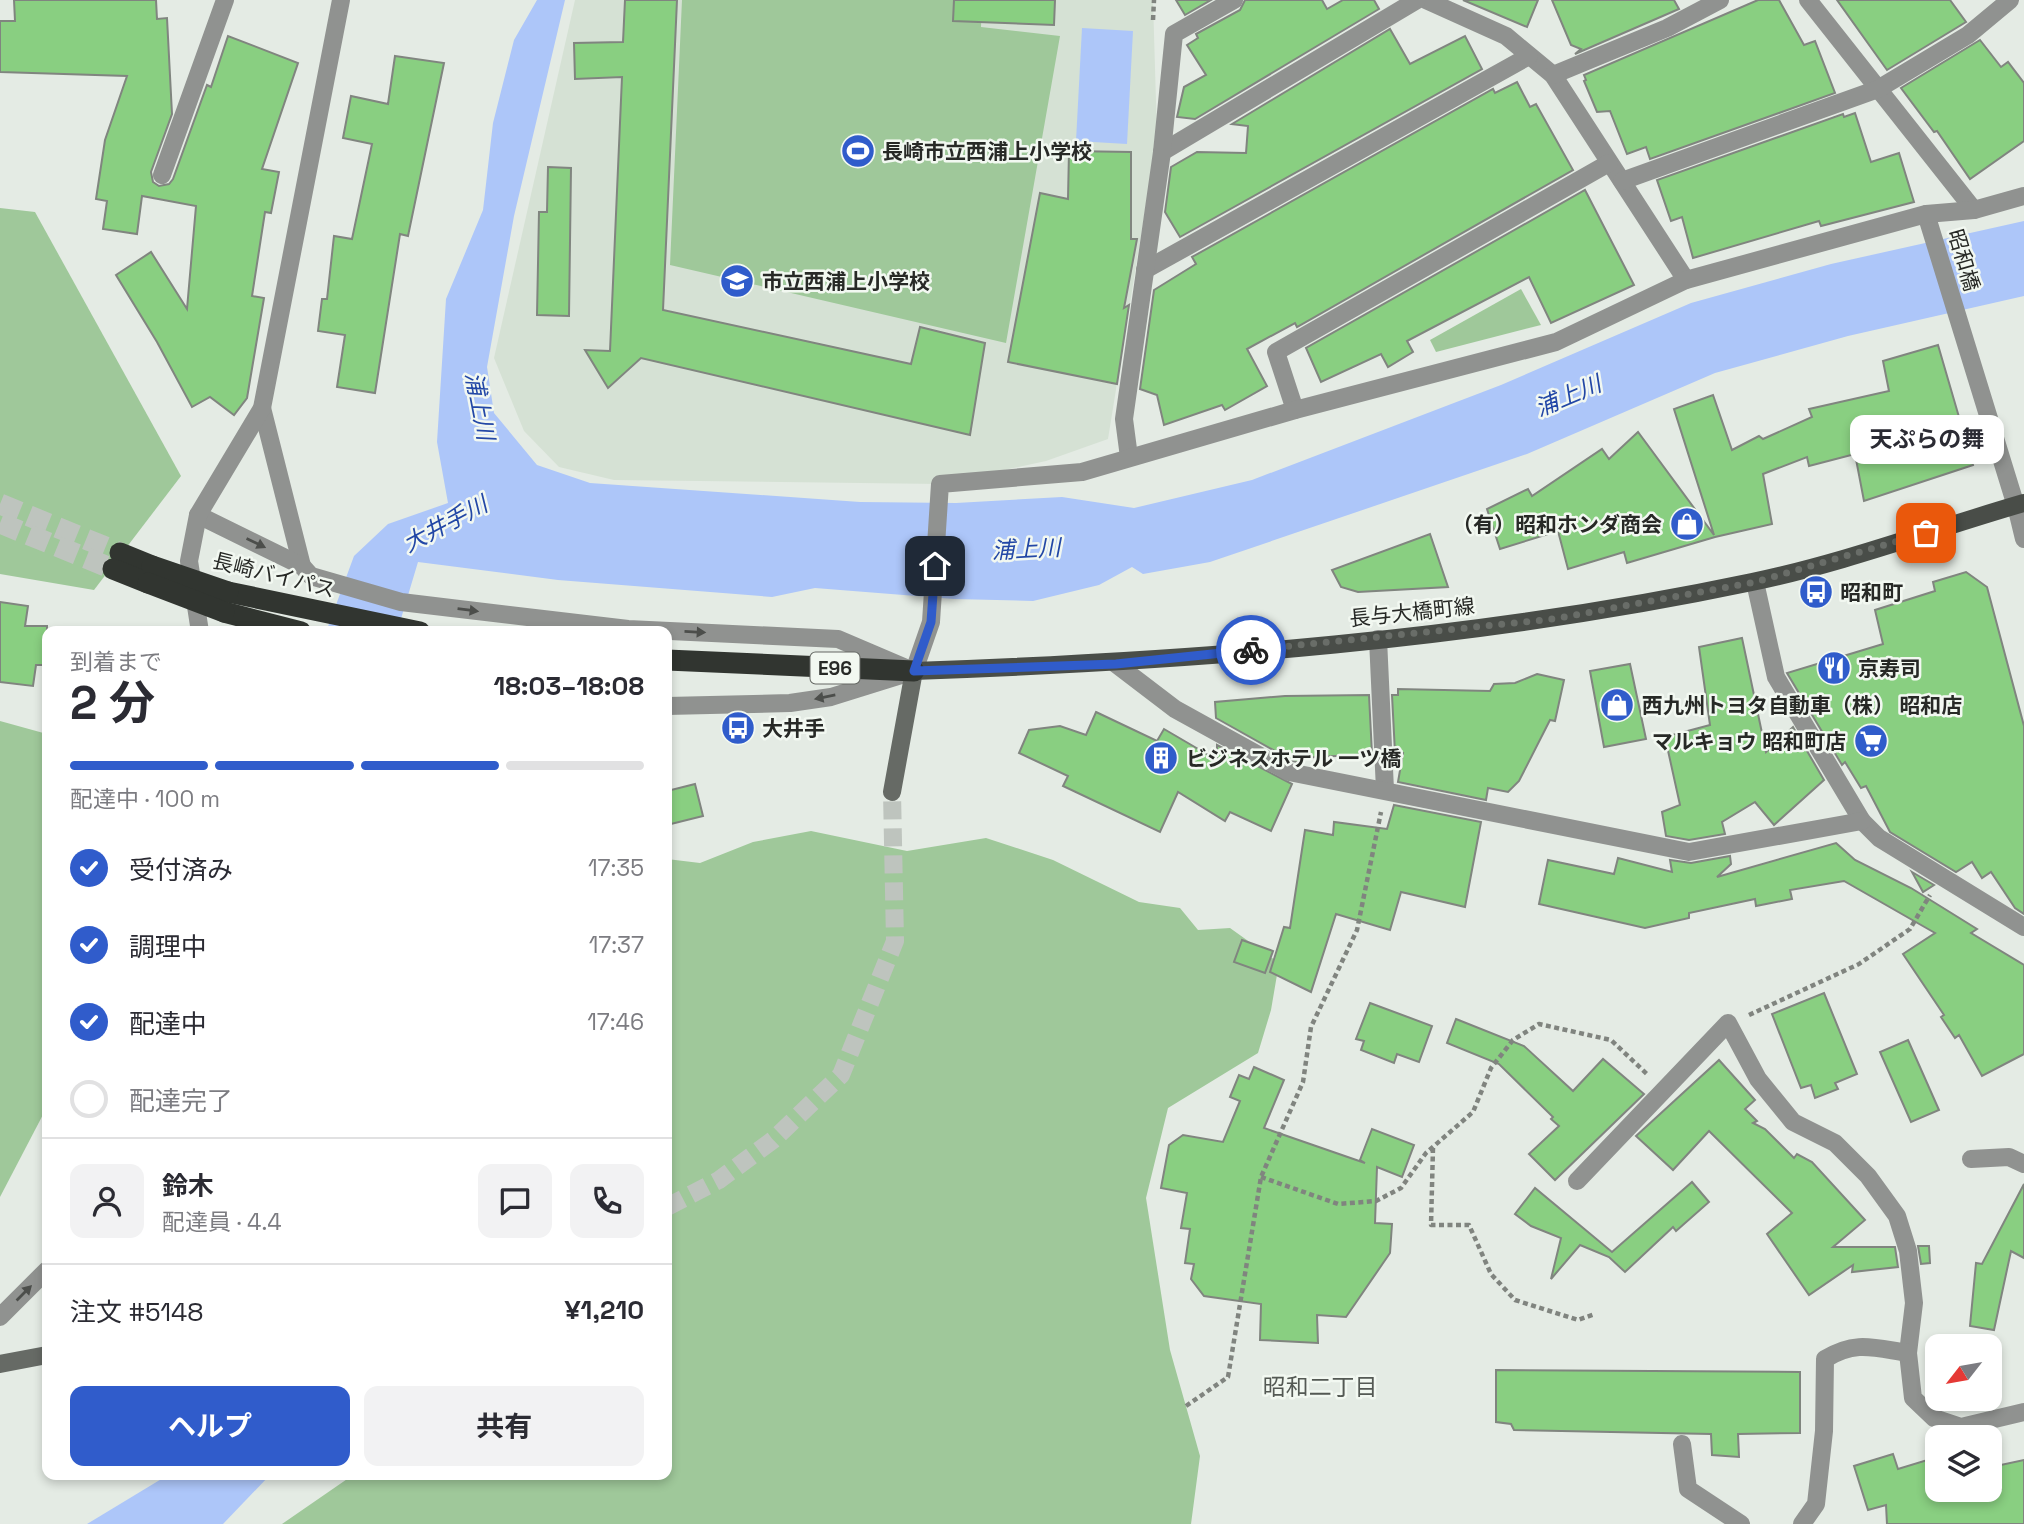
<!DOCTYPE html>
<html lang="ja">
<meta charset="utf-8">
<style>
body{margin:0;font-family:"Space Grotesk","Noto Sans JP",sans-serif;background:#f2f2f3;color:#2b2b33;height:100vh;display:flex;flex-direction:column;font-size:26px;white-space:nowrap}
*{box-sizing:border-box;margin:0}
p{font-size:23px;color:#7c7c81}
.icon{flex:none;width:38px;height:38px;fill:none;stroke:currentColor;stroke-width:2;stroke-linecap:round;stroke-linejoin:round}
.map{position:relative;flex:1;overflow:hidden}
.drawer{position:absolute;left:42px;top:626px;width:630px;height:854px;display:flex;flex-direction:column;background:#fff;border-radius:14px;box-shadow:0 4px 10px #0003}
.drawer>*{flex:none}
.needle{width:46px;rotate:239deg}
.controls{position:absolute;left:1925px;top:1334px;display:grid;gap:14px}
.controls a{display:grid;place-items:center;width:77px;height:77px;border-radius:14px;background:#fff;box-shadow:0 4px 10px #0003;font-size:35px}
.pin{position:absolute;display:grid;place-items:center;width:60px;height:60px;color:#fff;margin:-30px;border-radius:14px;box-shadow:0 4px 10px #0006}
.courier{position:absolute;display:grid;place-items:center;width:70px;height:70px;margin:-35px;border:5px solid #305ccb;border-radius:50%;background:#fff;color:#222;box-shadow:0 2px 9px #0007}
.bubble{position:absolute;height:49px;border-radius:14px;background:#fff;box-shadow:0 4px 10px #0003;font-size:23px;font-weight:700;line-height:49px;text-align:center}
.summary em{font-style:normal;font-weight:700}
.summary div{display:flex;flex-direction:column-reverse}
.summary{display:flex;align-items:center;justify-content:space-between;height:119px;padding:0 28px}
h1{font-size:46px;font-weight:700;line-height:52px}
.bar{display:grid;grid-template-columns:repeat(4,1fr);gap:10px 7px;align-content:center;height:84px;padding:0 28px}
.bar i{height:9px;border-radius:5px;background:#e1e1e2}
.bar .selected{background:#305ccb}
.bar p{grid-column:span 4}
.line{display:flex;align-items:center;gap:18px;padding:0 28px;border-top:2px solid #e1e1e2}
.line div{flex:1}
.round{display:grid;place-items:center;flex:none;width:74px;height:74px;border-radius:14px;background:#f2f2f3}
ol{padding:0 28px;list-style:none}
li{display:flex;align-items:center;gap:21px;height:77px}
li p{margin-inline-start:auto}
li .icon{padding:7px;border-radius:50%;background:#305ccb;color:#fff;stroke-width:4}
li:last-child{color:#7c7c81}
li i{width:38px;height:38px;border:4px solid #e1e1e2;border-radius:50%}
.primary-button{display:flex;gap:14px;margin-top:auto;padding:14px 28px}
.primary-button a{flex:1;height:80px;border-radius:14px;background:#305ccb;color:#fff;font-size:28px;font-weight:700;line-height:80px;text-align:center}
.primary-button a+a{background:#f2f2f3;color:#2b2b33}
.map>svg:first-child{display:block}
.built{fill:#d5e1d4}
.green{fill:#9fc89a}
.water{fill:#adc6f9}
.building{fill:#89cf81;stroke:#80857f;stroke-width:2}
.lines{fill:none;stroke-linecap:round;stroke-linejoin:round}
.secondary-tunnel{stroke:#bec4be;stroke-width:18;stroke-dasharray:18 9;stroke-linecap:butt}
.motorway-tunnel{stroke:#bec4be;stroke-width:21;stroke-dasharray:21 10;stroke-linecap:butt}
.path{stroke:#80847f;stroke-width:4.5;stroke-dasharray:5 3.5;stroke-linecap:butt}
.minor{stroke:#909290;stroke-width:18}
.tertiary{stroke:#909290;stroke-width:18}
.secondary{stroke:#666a65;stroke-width:18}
.primary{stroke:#494d48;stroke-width:18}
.motorway{stroke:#313530;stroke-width:21}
.motorway-bridge{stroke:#313530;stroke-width:21}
.oneway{fill:#4c4e4b}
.done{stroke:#696d68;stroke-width:7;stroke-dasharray:0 12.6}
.route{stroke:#305ccb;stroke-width:9}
.labels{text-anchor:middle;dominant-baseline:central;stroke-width:5;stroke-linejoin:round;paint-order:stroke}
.shield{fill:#f2f8f1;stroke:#646763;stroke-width:2}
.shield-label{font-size:19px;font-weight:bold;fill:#272926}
.poi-label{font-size:21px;font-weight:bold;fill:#272926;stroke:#f2f8f1;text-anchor:start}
.street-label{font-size:21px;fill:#272926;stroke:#f2f8f1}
.water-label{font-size:23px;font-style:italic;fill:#2247a6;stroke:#f2f8f1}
.neighbourhood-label{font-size:23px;fill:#545954;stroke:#f2f8f1}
</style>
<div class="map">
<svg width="2024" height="1524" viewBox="0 0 2024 1524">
<rect width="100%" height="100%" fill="#e4ebe4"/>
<!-- built -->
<path class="built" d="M575,0H1153L1157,136L1108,439L1046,461L940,484L614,480L559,467L524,431L494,358Z"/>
<!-- green -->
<g class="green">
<path d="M682,0H982L981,27L1060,36L1006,343L670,265Z"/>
<path d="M0,208L35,212L181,476L94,590L0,574Z"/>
<path d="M1521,289L1541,325L1436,352L1430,340Z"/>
<path d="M0,721L47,734V1107L0,1197Z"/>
<path d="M811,831L907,851L986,838L1053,860L1139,902L1180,908L1198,930L1230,928L1279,963L1271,1010L1258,1053L1168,1108L1146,1198L1170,1350L1200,1456L1191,1524H282L353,1475H667V859L700,863L753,842Z"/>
</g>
<!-- water -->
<g class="water">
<path d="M537,0H565L514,216L487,367L494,413L537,465L590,483L860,502L956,503L1062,497L1134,508L1252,480L1501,385L1691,303L1831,264L2024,221V296L1848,336L1715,373L1527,454L1210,562L1143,574L1132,567L1099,585L1033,601L954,599L815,588L772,597L558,580L418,562L397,632H326L354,556L388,524L448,503L437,442L446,299L483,210L493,123L514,40Z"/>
<path d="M1082,28L1133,31L1127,144L1076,141Z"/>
<path d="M168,1475H270L223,1524H87Z"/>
</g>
<!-- building -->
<g class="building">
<path d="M14,0H156L157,19L167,18L172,114L151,172L153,182L159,186L169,184L173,179L207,85L211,87L228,36L298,63L262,169L279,172L271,213L265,212L252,296L264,298L247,398L234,415L210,397L192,407L157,342L116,275L151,252L187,309L196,206L142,196L137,234L103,229L107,201L96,199L105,140L127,76L0,72V21H15Z"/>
<path d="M625,0H677L663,310L911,364L920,327L985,343L970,435L641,358L608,388L585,350L610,351L622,77L575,79L574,43L623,42Z"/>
<path d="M954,0H1055L1054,25L953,21Z"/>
<path d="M1176,0H1211L1185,15Z"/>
<path d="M1245,0H1322L1327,9L1343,0H1374L1379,9L1195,119L1177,117L1184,87L1206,75L1187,45L1198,38L1196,34L1240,10Z"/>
<path d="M1463,0H1538L1527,27Z"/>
<path d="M1552,0H1674L1679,9L1575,54L1581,49L1571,45Z"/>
<path d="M1758,0H1779L1804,45L1815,41L1835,93L1650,159L1646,147L1627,154L1610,111L1597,112L1584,81L1586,80L1584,75Z"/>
<path d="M1837,0H1950L1966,22L1887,70Z"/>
<path d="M1390,29L1410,64L1465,36L1482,69L1180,237L1165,212L1171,167L1197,152L1246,153L1248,126L1232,124Z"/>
<path d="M1980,40L2001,67L2008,62L2024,83V141L1970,179L1937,131L1934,132L1901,88Z"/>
<path d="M395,56L444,63L408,236L400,234L375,393L337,387L345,335L318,331L322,299H327L334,236L352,239L372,144L343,138L351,96L388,104Z"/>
<path d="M1517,82L1530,107L1536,104L1573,170L1297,327L1295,323L1247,349L1267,386L1225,410L1222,405L1164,425L1157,395L1140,389L1154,290L1196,264L1192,257L1493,89L1495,93Z"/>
<path d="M1855,113L1871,162L1899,153L1914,202L1821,226L1819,221L1693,258L1682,217L1671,221L1657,180L1843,114L1844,117Z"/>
<path d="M1069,151L1131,152V239H1137L1124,308L1129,305L1117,384L1008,362L1040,193L1068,199Z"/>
<path d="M548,167L571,168L569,316L537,315L539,212H547Z"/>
<path d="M1585,190L1634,285L1551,323L1529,277L1407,341L1413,352L1388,367L1381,354L1321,382L1306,348Z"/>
<path d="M1938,345L1973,465L1864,501L1855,454L1809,466L1807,457L1763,474L1772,524L1715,537L1627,563L1624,552L1568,569L1558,531L1500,549L1487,509L1528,489L1532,496L1602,449L1609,459L1638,432L1714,535L1674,409L1713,395L1732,450L1759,436L1763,439L1812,417L1809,409L1889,391L1883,361Z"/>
<path d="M1430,534L1448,587L1358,592L1341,587L1332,570Z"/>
<path d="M1966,572L1987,587L2024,726V914L2015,908L1991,872L1982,878L1972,862L1956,872L1890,832L1866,786L1861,788L1845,762L1842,765L1787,673L1883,644L1875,610L1935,591L1933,582Z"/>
<path d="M0,602L28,606L25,626H47V665H36L33,686L0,682Z"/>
<path d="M1742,638L1766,752L1793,727L1824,780L1774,825L1755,802L1722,822L1725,834L1689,840L1666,836L1662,812L1680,805L1665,737L1710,725L1699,647Z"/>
<path d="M1630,664L1646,739L1604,747L1590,671Z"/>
<path d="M1537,674L1564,680L1555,721L1550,720L1519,781L1508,792L1488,788L1486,800L1398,782L1403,753H1395L1392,695H1398V689L1490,691L1494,684L1515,683Z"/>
<path d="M1369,695L1372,754L1300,758L1301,763L1293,761L1216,718L1215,702L1285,696Z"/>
<path d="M1096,712L1157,741L1164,729L1217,760V745L1292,784L1271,831L1230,812L1225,821L1178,792L1160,832L1063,786L1068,776L1019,753L1029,730L1060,726L1086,735Z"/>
<path d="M695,784L703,816L667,825V791Z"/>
<path d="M1394,805L1481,822L1465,907L1401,892L1390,930L1336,914L1311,992L1270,972L1284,927L1290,928L1305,830L1333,835L1334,822L1387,829Z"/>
<path d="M1836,843L1855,860L1911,888L1977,929L1971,933L2024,965V1054L1982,1076L1959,1035L1955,1038L1941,1017L1944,1015L1903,954L1935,933L1844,881L1790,890L1792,899L1756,906L1755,899L1689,913V918L1645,928L1539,904L1548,860L1614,874L1618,858L1672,872L1670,860L1691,863L1730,856L1731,864L1717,877Z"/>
<path d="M1912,872L1934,885L1923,892Z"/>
<path d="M1242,940L1273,951L1265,973L1234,962Z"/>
<path d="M1824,993L1857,1074L1835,1083L1838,1089L1815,1098L1811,1085L1801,1088L1772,1014Z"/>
<path d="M1370,1003L1432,1026L1419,1062L1397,1054L1394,1063L1361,1050L1364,1041L1356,1039Z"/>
<path d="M1456,1019L1524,1046L1573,1091L1603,1059L1644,1094L1555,1180L1529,1154L1559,1126L1551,1119L1553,1117L1499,1064L1447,1043Z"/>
<path d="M1908,1040L1939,1110L1911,1122L1880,1052Z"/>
<path d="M1719,1060L1755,1100L1745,1109L1757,1121L1753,1123L1765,1129L1794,1158L1797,1154L1812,1162L1865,1220L1833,1247H1895L1898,1267L1852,1272L1853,1265L1809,1295L1767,1234L1792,1213L1709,1131L1673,1170L1636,1136Z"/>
<path d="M1254,1067L1284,1080L1264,1128L1365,1163L1360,1160L1372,1129L1414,1145L1402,1177L1377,1167L1375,1223L1392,1224L1390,1253L1346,1317L1317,1315L1318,1343L1260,1340L1261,1304L1204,1296L1191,1279L1194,1264L1185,1263L1190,1229L1181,1228L1187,1193L1161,1188L1169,1145L1183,1135L1223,1142L1240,1101L1230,1097L1239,1075L1249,1079Z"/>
<path d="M1692,1182L1709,1202L1676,1231L1673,1227L1625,1272L1609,1257L1580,1245L1551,1279L1561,1238L1531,1226L1515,1214L1535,1188L1612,1252Z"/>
<path d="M2024,1184V1258L2011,1251L1994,1330L1970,1326L1976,1263L1982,1264Z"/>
<path d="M1918,1246H1929L1930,1263L1921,1264Z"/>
<path d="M1496,1370L1800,1372V1433L1738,1434L1739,1457L1712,1455L1711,1434L1514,1430L1511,1424L1496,1422Z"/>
<path d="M1893,1454L1898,1469L1937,1457V1489H2001L1996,1466L2024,1460V1524H1887L1886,1505L1868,1510L1854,1466Z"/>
</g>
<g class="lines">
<!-- secondary-tunnel -->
<path class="secondary-tunnel" d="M667,1207L719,1180L773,1140L841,1075L895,941L892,792"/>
<!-- motorway-tunnel -->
<g class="motorway-tunnel">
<path d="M0,504L120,553"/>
<path d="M0,523L113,569"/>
</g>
<!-- path -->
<g class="path">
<path d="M1153,20L1154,0"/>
<path d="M1749,1015L1859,964L1910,929L1930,895"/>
<path d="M1433,1148L1431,1225H1469L1491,1274L1515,1300L1578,1320L1595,1314"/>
<path d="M1261,1177L1338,1204L1376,1201L1401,1188L1426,1153L1473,1112L1491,1068L1513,1040L1539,1024L1611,1040L1648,1075"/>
<path d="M1186,1406L1228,1377L1261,1177L1303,1082L1311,1027L1357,930L1381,812"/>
</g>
<!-- minor -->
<g class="minor">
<path d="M1426,0L1506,36L1553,75L1686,280"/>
<path d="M1808,0L1974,210"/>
<path d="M1553,75L1667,28L1720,0"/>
<path d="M1162,152L1417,0"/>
<path d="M162,175L225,0"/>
<path d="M1622,181L1878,89L1968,35L2010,0"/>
<path d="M1926,214L2016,506"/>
<path d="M1145,270L1529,56"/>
<path d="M262,408L302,566"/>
<path d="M1295,410L1276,352L1609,163"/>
<path d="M1129,457L1124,419L1162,152L1174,34L1234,0"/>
<path d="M1755,582L1776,677L1862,821L1879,838L2024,927"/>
<path d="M1378,639L1385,790"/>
<path d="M1116,664L1175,709L1289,772L1689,852L1862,821"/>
<path d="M914,671L931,622L940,484L1082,472L1295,410L1556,342L1686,280L1926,214L1974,210L2024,196"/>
<path d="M1971,1159L2009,1157L2024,1164"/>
<path d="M1577,1181L1728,1023L1758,1079L1793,1122L1835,1143L1868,1176L1897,1216L1908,1251L1914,1303L1908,1353L1913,1398L1934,1418L1961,1427L2024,1412"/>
<path d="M1682,1444L1688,1489L1741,1524"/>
<path d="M1802,1524L1816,1504L1824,1431L1825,1359C1856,1340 1874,1348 1908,1353"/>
</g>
<!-- tertiary -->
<g class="tertiary">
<path d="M2016,506L2024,539"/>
<path d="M198,515L302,566L311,576L401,602L628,629L838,639L906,668"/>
<path d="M200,632L189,561L198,515L262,408L341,0"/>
<path d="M667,706L790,703L831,697L908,673"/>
<path d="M0,1317L47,1270"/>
</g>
<!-- secondary -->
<g class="secondary">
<path d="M892,792L914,671"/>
<path d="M0,1364L47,1355"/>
</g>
<!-- primary -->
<path class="primary" d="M914,671C1194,661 1477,640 1752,582C1844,563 1934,529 2024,503"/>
<!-- motorway -->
<g class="motorway">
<path d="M120,553L152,566"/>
<path d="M113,569L148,583"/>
<path d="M228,592L420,632"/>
<path d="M224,612L301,632"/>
<path d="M667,660L914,671"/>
</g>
<!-- motorway-bridge -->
<g class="motorway-bridge">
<path d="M152,566L228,592"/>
<path d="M148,583L224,612"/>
</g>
</g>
<!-- one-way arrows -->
<defs><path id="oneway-solid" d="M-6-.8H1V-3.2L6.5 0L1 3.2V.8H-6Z" transform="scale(1.75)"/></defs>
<g class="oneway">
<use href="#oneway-solid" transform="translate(256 543) rotate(26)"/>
<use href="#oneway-solid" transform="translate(468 610) rotate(7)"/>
<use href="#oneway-solid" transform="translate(695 632) rotate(3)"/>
<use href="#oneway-solid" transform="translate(825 697) rotate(169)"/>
<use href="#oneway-solid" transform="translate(24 1293) rotate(-45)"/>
</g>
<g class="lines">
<!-- done -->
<path class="done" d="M1251,650L1553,619L1755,582L1926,533"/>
<!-- route -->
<path class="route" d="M935,566L931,622L914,671L1116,664L1251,650"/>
</g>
<!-- icons -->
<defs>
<g id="stadium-disc" transform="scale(1.75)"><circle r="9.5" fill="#305ccb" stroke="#f2f8f1"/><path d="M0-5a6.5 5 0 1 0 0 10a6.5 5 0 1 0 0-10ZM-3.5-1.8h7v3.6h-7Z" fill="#fff"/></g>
<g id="school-disc" transform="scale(1.75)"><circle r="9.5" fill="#305ccb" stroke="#f2f8f1"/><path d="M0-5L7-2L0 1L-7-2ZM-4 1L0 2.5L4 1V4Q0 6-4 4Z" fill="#fff"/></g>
<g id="shop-disc" transform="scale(1.75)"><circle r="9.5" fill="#305ccb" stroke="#f2f8f1"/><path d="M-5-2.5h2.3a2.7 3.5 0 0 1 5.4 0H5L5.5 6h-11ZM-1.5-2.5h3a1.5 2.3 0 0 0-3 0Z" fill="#fff"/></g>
<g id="bus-disc" transform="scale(1.75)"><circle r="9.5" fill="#305ccb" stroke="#f2f8f1"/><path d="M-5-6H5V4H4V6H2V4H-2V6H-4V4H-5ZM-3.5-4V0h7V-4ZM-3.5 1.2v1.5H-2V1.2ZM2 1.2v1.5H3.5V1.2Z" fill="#fff"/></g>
<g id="restaurant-disc" transform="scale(1.75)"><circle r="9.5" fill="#305ccb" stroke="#f2f8f1"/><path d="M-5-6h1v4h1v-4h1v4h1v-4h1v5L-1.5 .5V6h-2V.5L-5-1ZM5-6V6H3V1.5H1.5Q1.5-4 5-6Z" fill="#fff"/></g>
<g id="supermarket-disc" transform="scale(1.75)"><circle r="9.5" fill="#305ccb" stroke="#f2f8f1"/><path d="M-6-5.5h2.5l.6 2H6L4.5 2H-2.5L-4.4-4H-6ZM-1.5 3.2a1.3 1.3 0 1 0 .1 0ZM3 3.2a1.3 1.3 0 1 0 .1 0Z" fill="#fff"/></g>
<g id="building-disc" transform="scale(1.75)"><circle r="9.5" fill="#305ccb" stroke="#f2f8f1"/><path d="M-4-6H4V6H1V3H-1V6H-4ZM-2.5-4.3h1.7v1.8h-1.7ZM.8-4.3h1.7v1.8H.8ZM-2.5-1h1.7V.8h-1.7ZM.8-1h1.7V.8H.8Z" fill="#fff"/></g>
</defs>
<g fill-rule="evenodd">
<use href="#stadium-disc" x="858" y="151"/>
<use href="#school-disc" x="737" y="281"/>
<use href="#shop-disc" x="1687" y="524"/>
<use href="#bus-disc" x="1816" y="592"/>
<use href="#restaurant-disc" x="1834" y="668"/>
<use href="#shop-disc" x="1617" y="705"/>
<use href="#bus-disc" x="738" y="728"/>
<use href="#supermarket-disc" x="1871" y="741"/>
<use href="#building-disc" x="1161" y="758"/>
</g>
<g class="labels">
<!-- shield labels -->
<rect class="shield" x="810.5" y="652.5" width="49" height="31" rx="5"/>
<g class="shield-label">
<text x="835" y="668">E96</text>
</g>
<!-- poi labels -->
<g class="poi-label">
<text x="882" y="151">長崎市立西浦上小学校</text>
<text x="762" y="281">市立西浦上小学校</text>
<text x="1662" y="524" text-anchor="end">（有）昭和ホンダ商会</text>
<text x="1840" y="592">昭和町</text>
<text x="1858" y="668">京寿司</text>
<text x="1642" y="705">西九州トヨタ自動車（株） 昭和店</text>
<text x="762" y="728">大井手</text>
<text x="1846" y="741" text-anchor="end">マルキョウ 昭和町店</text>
<text x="1186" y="758">ビジネスホテル 一ツ橋</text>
</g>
<!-- street labels -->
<g class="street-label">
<text transform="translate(1964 260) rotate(74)">昭和橋</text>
<text transform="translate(274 575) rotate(14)">長崎バイパス</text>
<text transform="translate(1412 612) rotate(-6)">長与大橋町線</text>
</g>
<!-- water labels -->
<g class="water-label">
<text transform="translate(1568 396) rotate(-23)">浦上川</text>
<text transform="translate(480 406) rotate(79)">浦上川</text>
<text transform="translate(445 524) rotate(-28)">大井手川</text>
<text transform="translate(1026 549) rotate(-3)">浦上川</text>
</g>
<!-- neighbourhood labels -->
<g class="neighbourhood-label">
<text x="1320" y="1387">昭和二丁目</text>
</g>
</g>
</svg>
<div class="controls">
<a><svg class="needle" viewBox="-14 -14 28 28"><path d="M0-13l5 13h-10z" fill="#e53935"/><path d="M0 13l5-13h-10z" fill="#7c7c81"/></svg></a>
<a><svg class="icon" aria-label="layers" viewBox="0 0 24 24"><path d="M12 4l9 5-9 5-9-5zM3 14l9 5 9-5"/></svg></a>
</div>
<div class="pin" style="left:1926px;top:533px;background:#ea580c"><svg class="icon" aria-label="bag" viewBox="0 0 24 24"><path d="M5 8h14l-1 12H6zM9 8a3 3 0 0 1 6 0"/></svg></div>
<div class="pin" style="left:935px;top:566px;background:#1f2937"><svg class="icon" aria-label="home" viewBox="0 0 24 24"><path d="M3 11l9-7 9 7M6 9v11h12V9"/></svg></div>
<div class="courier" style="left:1251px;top:650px"><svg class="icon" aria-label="bike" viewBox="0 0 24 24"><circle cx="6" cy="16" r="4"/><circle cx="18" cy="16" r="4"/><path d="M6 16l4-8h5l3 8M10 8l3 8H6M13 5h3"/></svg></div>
<div class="bubble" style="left:1850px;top:415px;width:154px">天ぷらの舞</div>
<section class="drawer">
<div class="summary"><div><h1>2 分</h1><p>到着まで</p></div><em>18:03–18:08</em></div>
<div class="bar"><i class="selected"></i><i class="selected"></i><i class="selected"></i><i></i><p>配達中 · 100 m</p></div>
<ol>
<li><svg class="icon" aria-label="check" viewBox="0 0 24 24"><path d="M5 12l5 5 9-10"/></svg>受付済み<p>17:35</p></li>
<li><svg class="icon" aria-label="check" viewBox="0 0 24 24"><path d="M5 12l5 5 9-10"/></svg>調理中<p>17:37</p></li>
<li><svg class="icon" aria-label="check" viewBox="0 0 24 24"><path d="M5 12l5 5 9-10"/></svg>配達中<p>17:46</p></li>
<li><i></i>配達完了</li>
</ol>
<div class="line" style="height:126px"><a class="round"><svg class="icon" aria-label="person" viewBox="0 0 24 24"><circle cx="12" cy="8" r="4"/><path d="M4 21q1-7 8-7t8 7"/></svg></a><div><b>鈴木</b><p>配達員 · 4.4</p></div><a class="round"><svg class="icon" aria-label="chat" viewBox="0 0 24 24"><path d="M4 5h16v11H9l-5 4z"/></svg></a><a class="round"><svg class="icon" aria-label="phone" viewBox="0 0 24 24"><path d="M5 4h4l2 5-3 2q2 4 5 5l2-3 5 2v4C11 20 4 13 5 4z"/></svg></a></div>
<div class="line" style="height:91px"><div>注文 #5148</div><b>¥1,210</b></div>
<div class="primary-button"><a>ヘルプ</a><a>共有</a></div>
</section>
</div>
